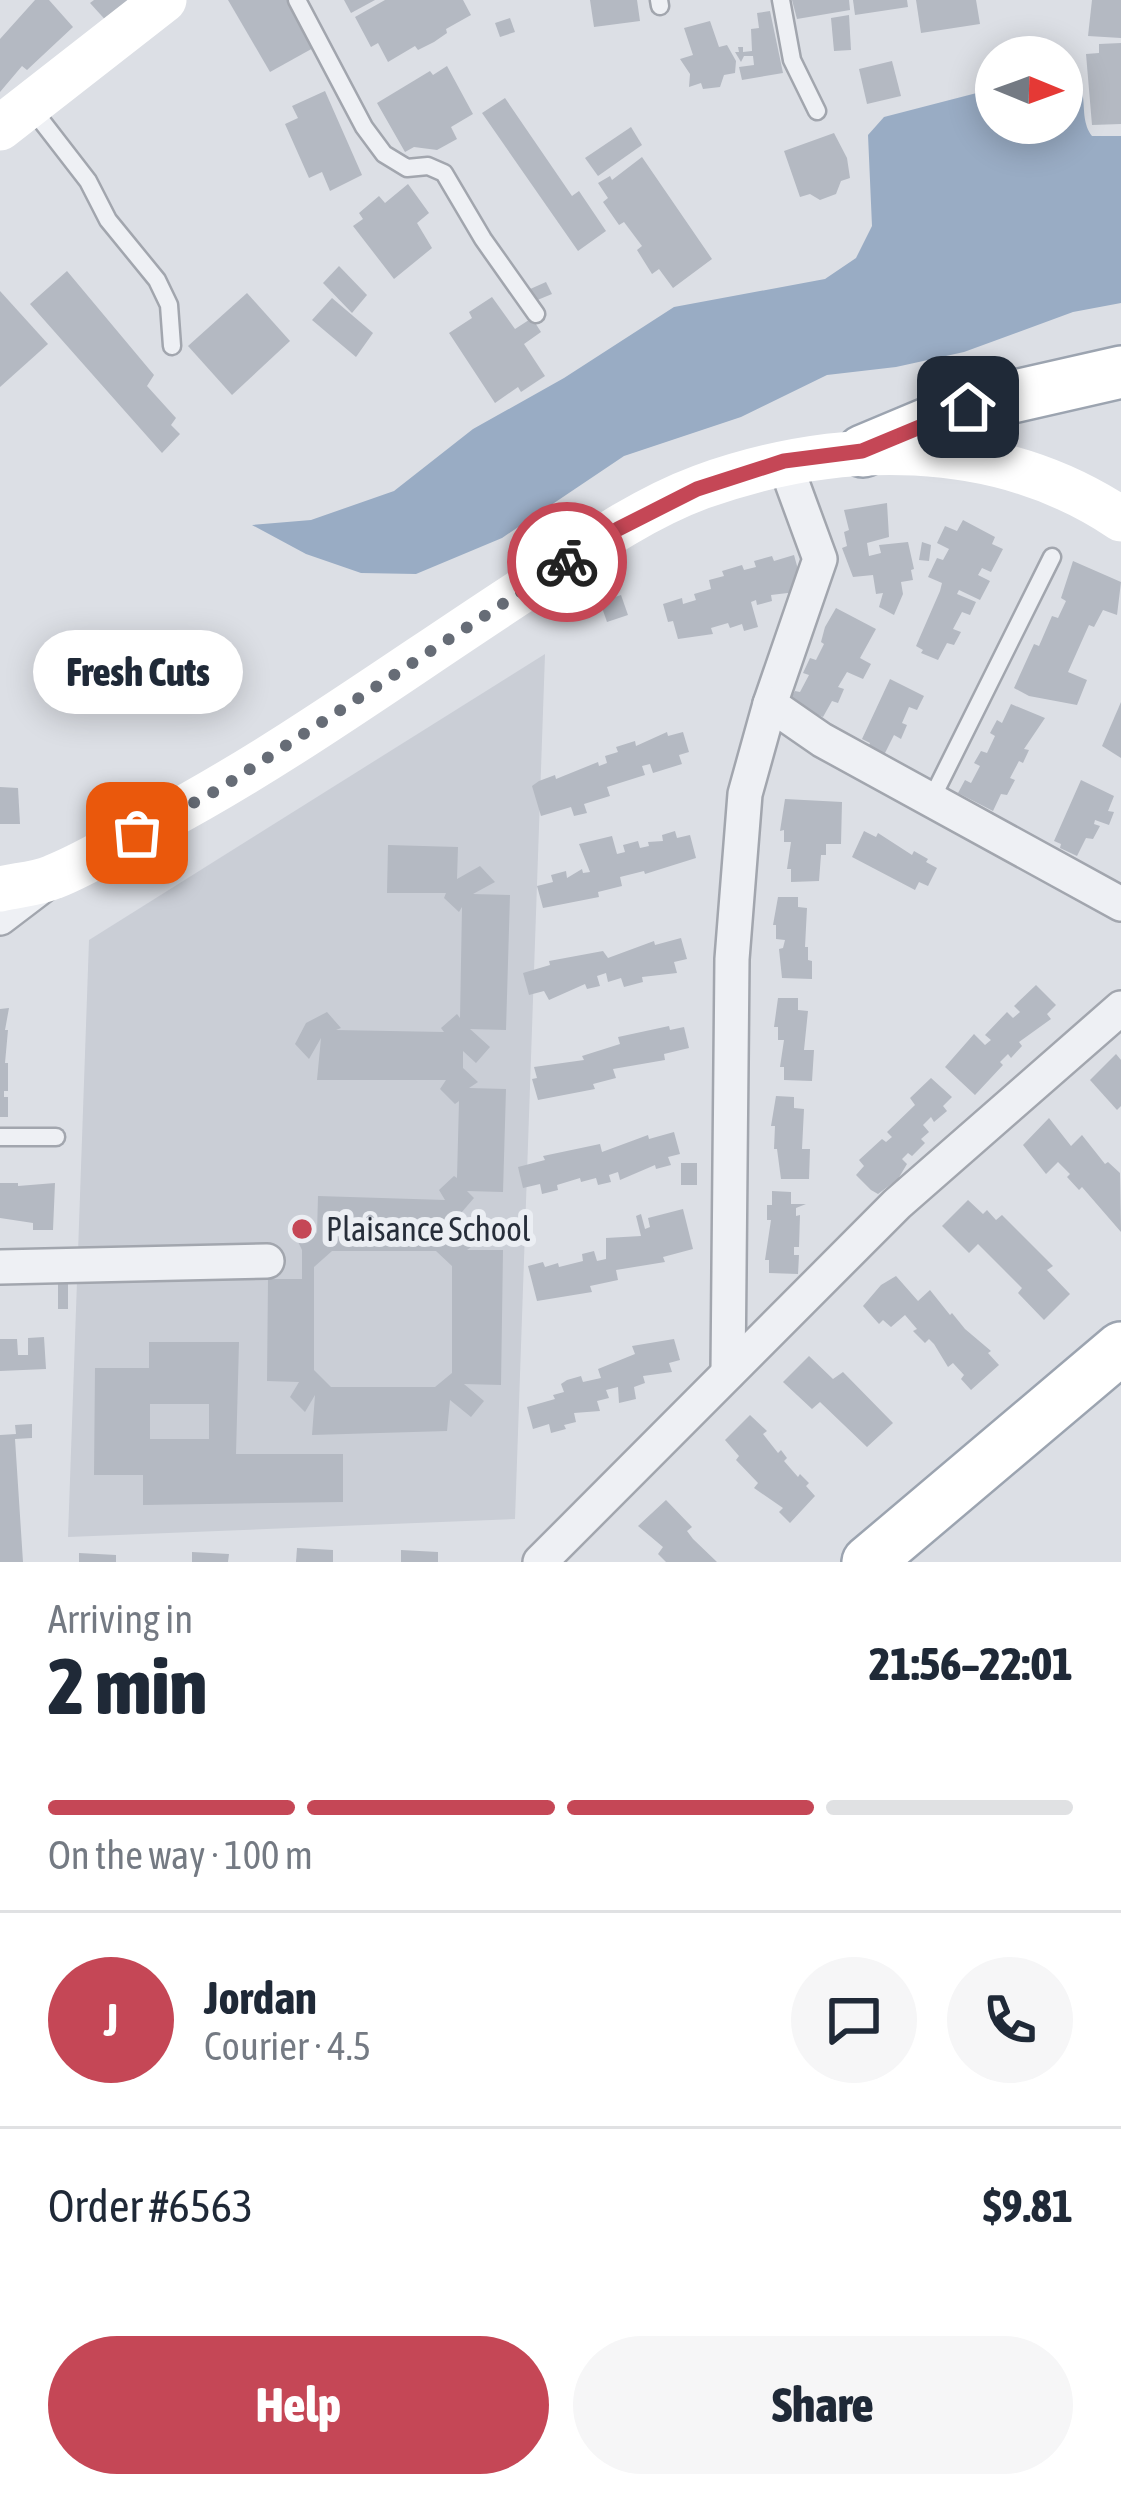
<!DOCTYPE html>
<meta charset="utf-8">
<style>
body{margin:0;font-family:"Asap Condensed",sans-serif;background:#f6f6f7;color:#1f2937;height:100vh;display:flex;flex-direction:column;font-size:45px;white-space:nowrap}
*{box-sizing:border-box;margin:0}
p{font-size:39px;color:#747a83}
.icon{flex:none;width:66px;height:66px;fill:none;stroke:currentColor;stroke-width:2;stroke-linecap:round;stroke-linejoin:round}
.map{position:relative;height:1562px;overflow:hidden}
.details{display:flex;flex-direction:column;background:#fff;flex:1}
.details>*{flex:none}
.needle{width:78px;rotate:91deg}
.fabs{position:absolute;left:975px;top:36px;display:grid;gap:24px}
.fabs a{display:grid;place-items:center;width:108px;height:108px;border-radius:50%;background:#fff;box-shadow:0 6px 30px #0003;font-size:60px}
.pin{position:absolute;display:grid;place-items:center;width:102px;height:102px;color:#fff;margin:-51px;border-radius:24px;box-shadow:0 6px 18px #0006}
.courier{position:absolute;display:grid;place-items:center;width:120px;height:120px;margin:-60px;border:9px solid #c54756;border-radius:50%;background:#fff;color:#222;box-shadow:0 3px 15px #0007}
.bubble{position:absolute;height:84px;border-radius:42px;background:#fff;box-shadow:0 6px 30px #0003;font-size:39px;font-weight:800;line-height:84px;text-align:center}
.overview em{font-style:normal;font-weight:800}
.overview div{display:flex;flex-direction:column-reverse}
.overview{display:flex;align-items:center;justify-content:space-between;height:204px;padding:0 48px}
h1{font-size:78px;font-weight:800;line-height:90px}
.bar{display:grid;grid-template-columns:repeat(4,1fr);gap:18px 12px;align-content:center;height:144px;padding:0 48px}
.bar i{height:15px;border-radius:9px;background:#e0e1e3}
.bar .current{background:#c54756}
.bar p{grid-column:span 4}
.line{display:flex;align-items:center;gap:30px;padding:0 48px;border-top:3px solid #e0e1e3}
.line div{flex:1}
.round{display:grid;place-items:center;flex:none;width:126px;height:126px;border-radius:63px;background:#f6f6f7}
.button{display:flex;gap:24px;margin-top:auto;padding:24px 48px}
.button a{flex:1;height:138px;border-radius:72px;background:#c54756;color:#fff;font-size:48px;font-weight:800;line-height:138px;text-align:center}
.button a+a{background:#f6f6f7;color:#1f2937}
.map>svg:first-child{display:block}
.built{fill:#caced6}
.water{fill:#99acc4}
.building{fill:#b4b9c2;fill-rule:evenodd}
.lines{fill:none;stroke-linecap:round;stroke-linejoin:round}
.service-casing{stroke:#a2a6ae;stroke-width:21}
.minor-casing{stroke:#a2a6ae;stroke-width:38}
.primary-casing{stroke:#9ca4b0;stroke-width:56}
.service{stroke:#eef0f4;stroke-width:16}
.minor{stroke:#eef0f4;stroke-width:33}
.secondary{stroke:#fff;stroke-width:45}
.primary{stroke:#fff;stroke-width:51}
.done{stroke:#666c76;stroke-width:12;stroke-dasharray:0 21.6}
.route{stroke:#c54756;stroke-width:15}
.poi-dot{fill:#c54756;stroke:#ebeef3;stroke-width:4.5}
.labels{text-anchor:middle;dominant-baseline:central;stroke-width:12;stroke-linejoin:round;paint-order:stroke}
.poi-label{font-size:33px;fill:#272e3a;stroke:#ebeef3;text-anchor:start}
</style>
<div class="map">
<svg width="1121" height="1562" viewBox="0 0 1121 1562">
<rect width="100%" height="100%" fill="#dcdfe5"/>
<!-- built -->
<path class="built" d="M545,654L515,1519L68,1537L89,940Z"/>
<!-- water -->
<path class="water" d="M1062,72C1096,84 1075,113 1092,136H1121V303L1073,312L964,352L896,367L827,375L741,417L624,456L502,538L416,574L361,573L306,554L252,525L311,520L394,491L473,429L564,378L674,307L825,279L856,258L872,226L868,135L884,117L996,88V123H1062Z"/>
<!-- building -->
<g class="building">
<path d="M35,0H49L73,27L27,70L22,66L0,92V39Z"/>
<path d="M94,0H145L110,25L90,3Z"/>
<path d="M228,0H287L315,47L270,72Z"/>
<path d="M344,0H375L351,13Z"/>
<path d="M385,0H463L471,15L446,29L447,33L434,42L418,50L415,46L388,62L378,43L371,47L355,17Z"/>
<path d="M590,0H637L640,21L594,27Z"/>
<path d="M792,0H849L850,10L797,19Z"/>
<path d="M853,0H907L908,7L855,15Z"/>
<path d="M916,0H976L980,24L921,33Z"/>
<path d="M1092,0H1121V38L1088,36Z"/>
<path d="M770,11L783,73L742,80L739,67L754,65L753,56H744L741,62L735,52H739L738,47H743V52L752,51L751,29L759,28L757,13Z"/>
<path d="M849,15L851,50L834,51L831,18Z"/>
<path d="M510,18L515,32L500,37L495,23Z"/>
<path d="M710,21L719,47L727,45L736,61L735,73L724,75L720,87L703,89L701,83L689,87L690,74L680,59L693,55L684,28Z"/>
<path d="M1121,43V124L1092,125L1086,54L1099,53V44Z"/>
<path d="M892,61L901,96L867,104L859,69Z"/>
<path d="M447,66L473,114L451,127L457,139L437,150L414,147L405,152L377,103L430,71L433,75Z"/>
<path d="M325,91L362,175L330,191L322,172L309,178L285,124L298,118L292,106Z"/>
<path d="M505,98L572,196L579,191L606,231L578,251L482,113Z"/>
<path d="M631,127L642,145L598,176L585,158Z"/>
<path d="M834,133L847,158L850,178L841,181L836,194L820,200L810,194L800,197L784,151Z"/>
<path d="M642,157L712,259L673,288L659,269L652,274L637,250L642,246L624,222L619,225L603,202L608,198L598,183L610,176L612,180Z"/>
<path d="M408,184L429,213L417,223L432,248L394,279L353,226L363,219L359,213L379,196L385,203Z"/>
<path d="M339,266L367,295L352,313L323,283Z"/>
<path d="M67,271L154,375L147,386L176,418L171,425L180,434L162,453L30,304Z"/>
<path d="M546,282L552,294L535,301L528,290Z"/>
<path d="M0,291L48,344L0,387Z"/>
<path d="M247,293L290,341L232,395L188,346Z"/>
<path d="M492,297L515,329L532,318L541,332L524,344L545,376L521,392L518,387L495,403L449,333L472,318L469,312Z"/>
<path d="M332,298L373,333L356,357L312,320Z"/>
<path d="M887,503L889,537L867,543L869,556L881,553L879,545L908,542L914,569L911,570L913,580L901,582L903,594L894,615L879,607L883,593L876,594L873,575L853,577L842,548L847,546L844,532L849,530L844,510Z"/>
<path d="M963,520L995,537L992,544L1003,549L991,572L982,568L978,575L990,581L980,600L959,590L957,594L976,602L970,615L962,612L953,629L961,632L954,645L947,643L938,660L921,653L923,650L916,646L940,591L942,583L928,577L937,558L943,560L949,549L937,543L945,526L957,531Z"/>
<path d="M922,542L931,545L929,561L919,560Z"/>
<path d="M794,555L804,591L771,595L772,601L757,605L756,600L751,602L758,627L744,631L742,624L730,628L728,623L711,628L713,634L678,639L673,621L668,622L663,604L682,598L683,604L696,600L694,594L711,589L709,580L724,576L722,571L742,565L744,570L756,567L754,561L772,556L774,561Z"/>
<path d="M1073,561L1121,582L1117,615L1103,610L1094,627L1089,625L1068,672L1087,680L1077,705L1029,696L1014,688L1034,644L1039,646L1052,616L1058,618L1066,601L1061,598Z"/>
<path d="M621,595L628,615L607,622L600,602Z"/>
<path d="M836,608L876,629L860,658L871,664L863,679L847,672L838,687L844,689L838,703L832,701L823,717L788,703L795,691L800,692L809,675L803,673L810,658L816,660L824,644L821,642L825,627Z"/>
<path d="M890,679L924,696L917,710L909,707L902,723L907,725L901,739L894,735L884,755L868,748L870,743L862,739Z"/>
<path d="M1121,702V758L1102,746Z"/>
<path d="M1011,704L1045,718L1024,749L1029,750L1023,763L1019,761L1010,778L1015,780L1007,795L1001,794L993,811L958,793L965,780L971,783L980,766L974,763L981,751L987,753L995,736L990,733L997,720L1002,723Z"/>
<path d="M667,732L668,736L683,732L689,752L679,755L682,764L653,773L650,764L642,766L645,775L607,787L610,796L584,804L587,813L574,816L571,807L541,816L532,786L539,781L555,775L556,779L598,762L599,766L607,763L605,756L618,752L616,747L635,741L636,746Z"/>
<path d="M1081,780L1114,796L1108,811L1114,812L1109,825L1095,820L1094,824L1100,826L1093,839L1086,838L1077,856L1060,848L1061,844L1054,841Z"/>
<path d="M0,787L18,788L20,824H0Z"/>
<path d="M785,799L842,802L841,844H826V855H821L819,881L791,882V869H787L791,842H784V830L780,831Z"/>
<path d="M675,831L677,838L690,835L696,858L645,874L644,871L620,877L622,886L598,892L599,897L543,908L537,886L553,882L551,875L566,871L567,878L582,869L583,873L590,872L579,844L612,836L617,854L625,852L623,845L638,841L640,848L649,846L648,842L663,841L662,835Z"/>
<path d="M864,831L876,837L878,833L912,855L914,851L928,859L926,862L937,868L928,886L919,882L915,890L852,857Z"/>
<path d="M388,845L458,847L457,879L480,866L495,882L473,894L510,895L506,1030L470,1029L490,1047L476,1063L463,1051V1068L478,1082L469,1088L506,1089L503,1192L467,1191L474,1198L461,1213V1228L474,1218L487,1235L467,1250H503L501,1385L464,1384L484,1401L471,1417L450,1400L447,1431L312,1435L315,1395L305,1412L290,1397L299,1382L267,1381L268,1279H302V1250L292,1229L308,1216L317,1234L318,1196L445,1200L439,1190L454,1176L457,1178L459,1101L455,1104L440,1089L446,1080H317L321,1038L309,1059L295,1044L306,1023L327,1012L341,1028L336,1030L444,1032L441,1028L457,1014L460,1018L462,907L459,912L444,898L446,893H387ZM332,1251H436L452,1266V1373L435,1387H331L314,1370V1267Z"/>
<path d="M778,897H798V907L807,908L805,947H808V960L812,961V979L782,978L779,949L783,948L785,940L776,939V925H773Z"/>
<path d="M681,938L687,959L674,962L677,973L642,977L643,982L624,987L621,978L608,982L606,973L597,976L600,986L587,989L585,984L549,1000L544,991L529,995L523,973L550,965L549,961L603,951L608,958L654,941L655,945Z"/>
<path d="M1036,985L1056,1005L1047,1014L1051,1019L1019,1042L1022,1046L1011,1058L1008,1054L1000,1062L1003,1065L975,1095L945,1067L974,1034L985,1045L991,1040L985,1035L1007,1012L1013,1018L1020,1012L1014,1006Z"/>
<path d="M778,998H798V1010L808,1011L804,1050H814L812,1081L784,1080V1067H780L784,1040H778V1027H774Z"/>
<path d="M9,1008L5,1030H8L5,1063H8V1091H4V1097H8V1117H0V1009Z"/>
<path d="M669,1026L670,1030L684,1027L689,1048L664,1054L665,1060L613,1069L616,1078L593,1084L595,1089L538,1100L532,1079L537,1078L534,1067L584,1060L582,1056L620,1044L618,1037Z"/>
<path d="M1116,1054L1121,1060V1106L1117,1110L1090,1080Z"/>
<path d="M931,1078L952,1097L943,1106L947,1111L934,1122L931,1117L923,1125L929,1132L921,1139L925,1143L912,1156L908,1153L902,1159L907,1164L898,1179L878,1194L871,1190L856,1175L864,1166L859,1160L882,1139L886,1142L892,1137L887,1132L915,1105L910,1098Z"/>
<path d="M776,1096L794,1097V1108L804,1109L802,1149H810L809,1179H781L777,1149H774L775,1126H771Z"/>
<path d="M1049,1118L1071,1146L1082,1135L1105,1164L1108,1162L1120,1173L1121,1232L1082,1187L1079,1190L1067,1177L1070,1174L1058,1162L1046,1174L1023,1145Z"/>
<path d="M674,1132L680,1154L668,1157L671,1165L656,1169L655,1165L620,1180L618,1172L609,1175L611,1182L598,1185L596,1178L581,1182L580,1178L557,1185L558,1190L542,1194L540,1184L523,1188L518,1167L545,1160L543,1156L600,1144L602,1152L648,1135L649,1139Z"/>
<rect x="681" y="1163" width="16" height="22"/>
<path d="M0,1183H18V1186L55,1183L53,1230H33V1223L0,1218Z"/>
<path d="M772,1191L791,1192V1204H806L796,1208V1216L800,1215L799,1247H794V1255H799L798,1274L769,1273V1260H765L771,1220H767V1205H772Z"/>
<path d="M968,1200L983,1214L987,1210L996,1220L1002,1215L1053,1266L1047,1270L1070,1294L1044,1320L1018,1293L1022,1288L978,1244L969,1253L942,1226Z"/>
<path d="M683,1209L693,1249L663,1257L665,1262L616,1270L618,1280L590,1286L592,1292L537,1301L528,1266L543,1262L545,1267L558,1263L559,1267L583,1261L582,1254L594,1251L597,1261L606,1259V1238L641,1236L636,1216L641,1214L645,1229L650,1227L648,1218Z"/>
<path d="M896,1276L918,1301L930,1290L950,1315L952,1313L965,1329L991,1351L988,1353L999,1365L971,1390L961,1379L964,1375L953,1363L948,1367L934,1344L929,1339L925,1343L913,1331L917,1329L905,1315L891,1327L883,1320L879,1324L863,1306L881,1285Z"/>
<path d="M68,1283V1309H58V1284Z"/>
<path d="M44,1337L46,1369L0,1371V1339H17L18,1355H28V1338Z"/>
<path d="M674,1339L680,1360L669,1363L672,1372L643,1376L645,1383L634,1387L636,1399L619,1403L618,1387L606,1390L609,1398L597,1401L600,1411L574,1413L576,1422L564,1425L566,1429L551,1433L549,1424L533,1429L527,1407L555,1399L553,1395L564,1392L561,1384L567,1380L581,1376L583,1382L601,1378L598,1369L635,1354L632,1346Z"/>
<path d="M149,1342H239L236,1454H343V1502L143,1505V1475H94L95,1368H149ZM150,1404H209V1439H150Z"/>
<path d="M809,1356L833,1379L843,1372L893,1423L867,1447L820,1402L812,1409L783,1382Z"/>
<path d="M750,1415L767,1431L763,1434L778,1453L781,1450L787,1458L784,1461L798,1477L800,1474L809,1483L806,1486L815,1496L790,1523L779,1512L783,1508L754,1488L758,1483L736,1460L739,1456L725,1440Z"/>
<path d="M32,1424V1438L15,1439L23,1562H0V1435L16,1434L15,1425Z"/>
<path d="M666,1500L692,1527L687,1531L693,1539L717,1562H666L658,1554L663,1547L638,1526Z"/>
<path d="M297,1548L333,1550V1562H296Z"/>
<path d="M401,1550L438,1552V1562H401Z"/>
<path d="M192,1552L229,1554L228,1562H192Z"/>
<path d="M79,1553L116,1555V1562H79Z"/>
</g>
<g class="lines">
<!-- service casing -->
<g class="service-casing">
<g id="service">
<path d="M297,0L364,127L384,154L407,168L428,166L444,173L483,239L536,314"/>
<path d="M659,0L660,6"/>
<path d="M781,0L792,60L817,111"/>
<path d="M30,106L88,181L108,220L157,280L169,305L172,346"/>
<path d="M931,800L1052,557"/>
<path d="M0,1137H56"/>
</g>
</g>
<!-- minor casing -->
<g class="minor-casing">
<g id="minor">
<path d="M784,461L820,559L770,704L822,740L1121,904"/>
<path d="M0,918L46,883"/>
<path d="M0,1267L267,1261"/>
<path d="M728,1373L732,959L745,794L770,704"/>
<path d="M540,1562L897,1204L1121,1008"/>
</g>
</g>
<!-- primary casing -->
<g class="primary-casing">
<g id="primary">
<path d="M863,451L968,407L1121,372"/>
<path d="M868,1562L1121,1348"/>
</g>
</g>
<!-- service -->
<use href="#service" class="service"/>
<!-- minor -->
<use href="#minor" class="minor"/>
<!-- secondary -->
<g class="secondary">
<path d="M0,128L164,0"/>
<path d="M0,889C17,885 37,884 53,877C89,863 124,840 158,822C284,755 400,670 520,592C577,555 636,511 701,487C837,438 996,435 1121,519"/>
</g>
<!-- primary -->
<use href="#primary" class="primary"/>
</g>
<g class="lines">
<!-- done -->
<path class="done" d="M137,833L221,788L567,562"/>
<!-- route -->
<path class="route" d="M567,562L618,529L697,489L784,461L862,451L968,407"/>
</g>
<!-- markers -->
<circle class="poi-dot" cx="302" cy="1229" r="12"/>
<g class="labels">
<!-- poi labels -->
<g class="poi-label">
<text x="326" y="1229">Plaisance School</text>
</g>
</g>
</svg>
<div class="fabs">
<a><svg class="needle" viewBox="-14 -14 28 28"><path d="M0-13l5 13h-10z" fill="#e53935"/><path d="M0 13l5-13h-10z" fill="#747a83"/></svg></a>
</div>
<div class="pin" style="left:137px;top:833px;background:#ea580c"><svg class="icon" aria-label="bag" viewBox="0 0 24 24"><path d="M5 8h14l-1 12H6zM9 8a3 3 0 0 1 6 0"/></svg></div>
<div class="pin" style="left:968px;top:407px;background:#1f2937"><svg class="icon" aria-label="home" viewBox="0 0 24 24"><path d="M3 11l9-7 9 7M6 9v11h12V9"/></svg></div>
<div class="courier" style="left:567px;top:562px"><svg class="icon" aria-label="bike" viewBox="0 0 24 24"><circle cx="6" cy="16" r="4"/><circle cx="18" cy="16" r="4"/><path d="M6 16l4-8h5l3 8M10 8l3 8H6M13 5h3"/></svg></div>
<div class="bubble" style="left:33px;top:630px;width:210px">Fresh Cuts</div>
</div>
<section class="details">
<div class="overview"><div><h1>2 min</h1><p>Arriving in</p></div><em>21:56–22:01</em></div>
<div class="bar"><i class="current"></i><i class="current"></i><i class="current"></i><i></i><p>On the way · 100 m</p></div>
<div class="line" style="height:216px"><b class="round" style="background:#c54756;color:#fff">J</b><div><b>Jordan</b><p>Courier · 4.5</p></div><a class="round"><svg class="icon" aria-label="chat" viewBox="0 0 24 24"><path d="M4 5h16v11H9l-5 4z"/></svg></a><a class="round"><svg class="icon" aria-label="phone" viewBox="0 0 24 24"><path d="M5 4h4l2 5-3 2q2 4 5 5l2-3 5 2v4C11 20 4 13 5 4z"/></svg></a></div>
<div class="line" style="height:156px"><div>Order #6563</div><b>$9.81</b></div>
<div class="button"><a>Help</a><a>Share</a></div>
</section>
